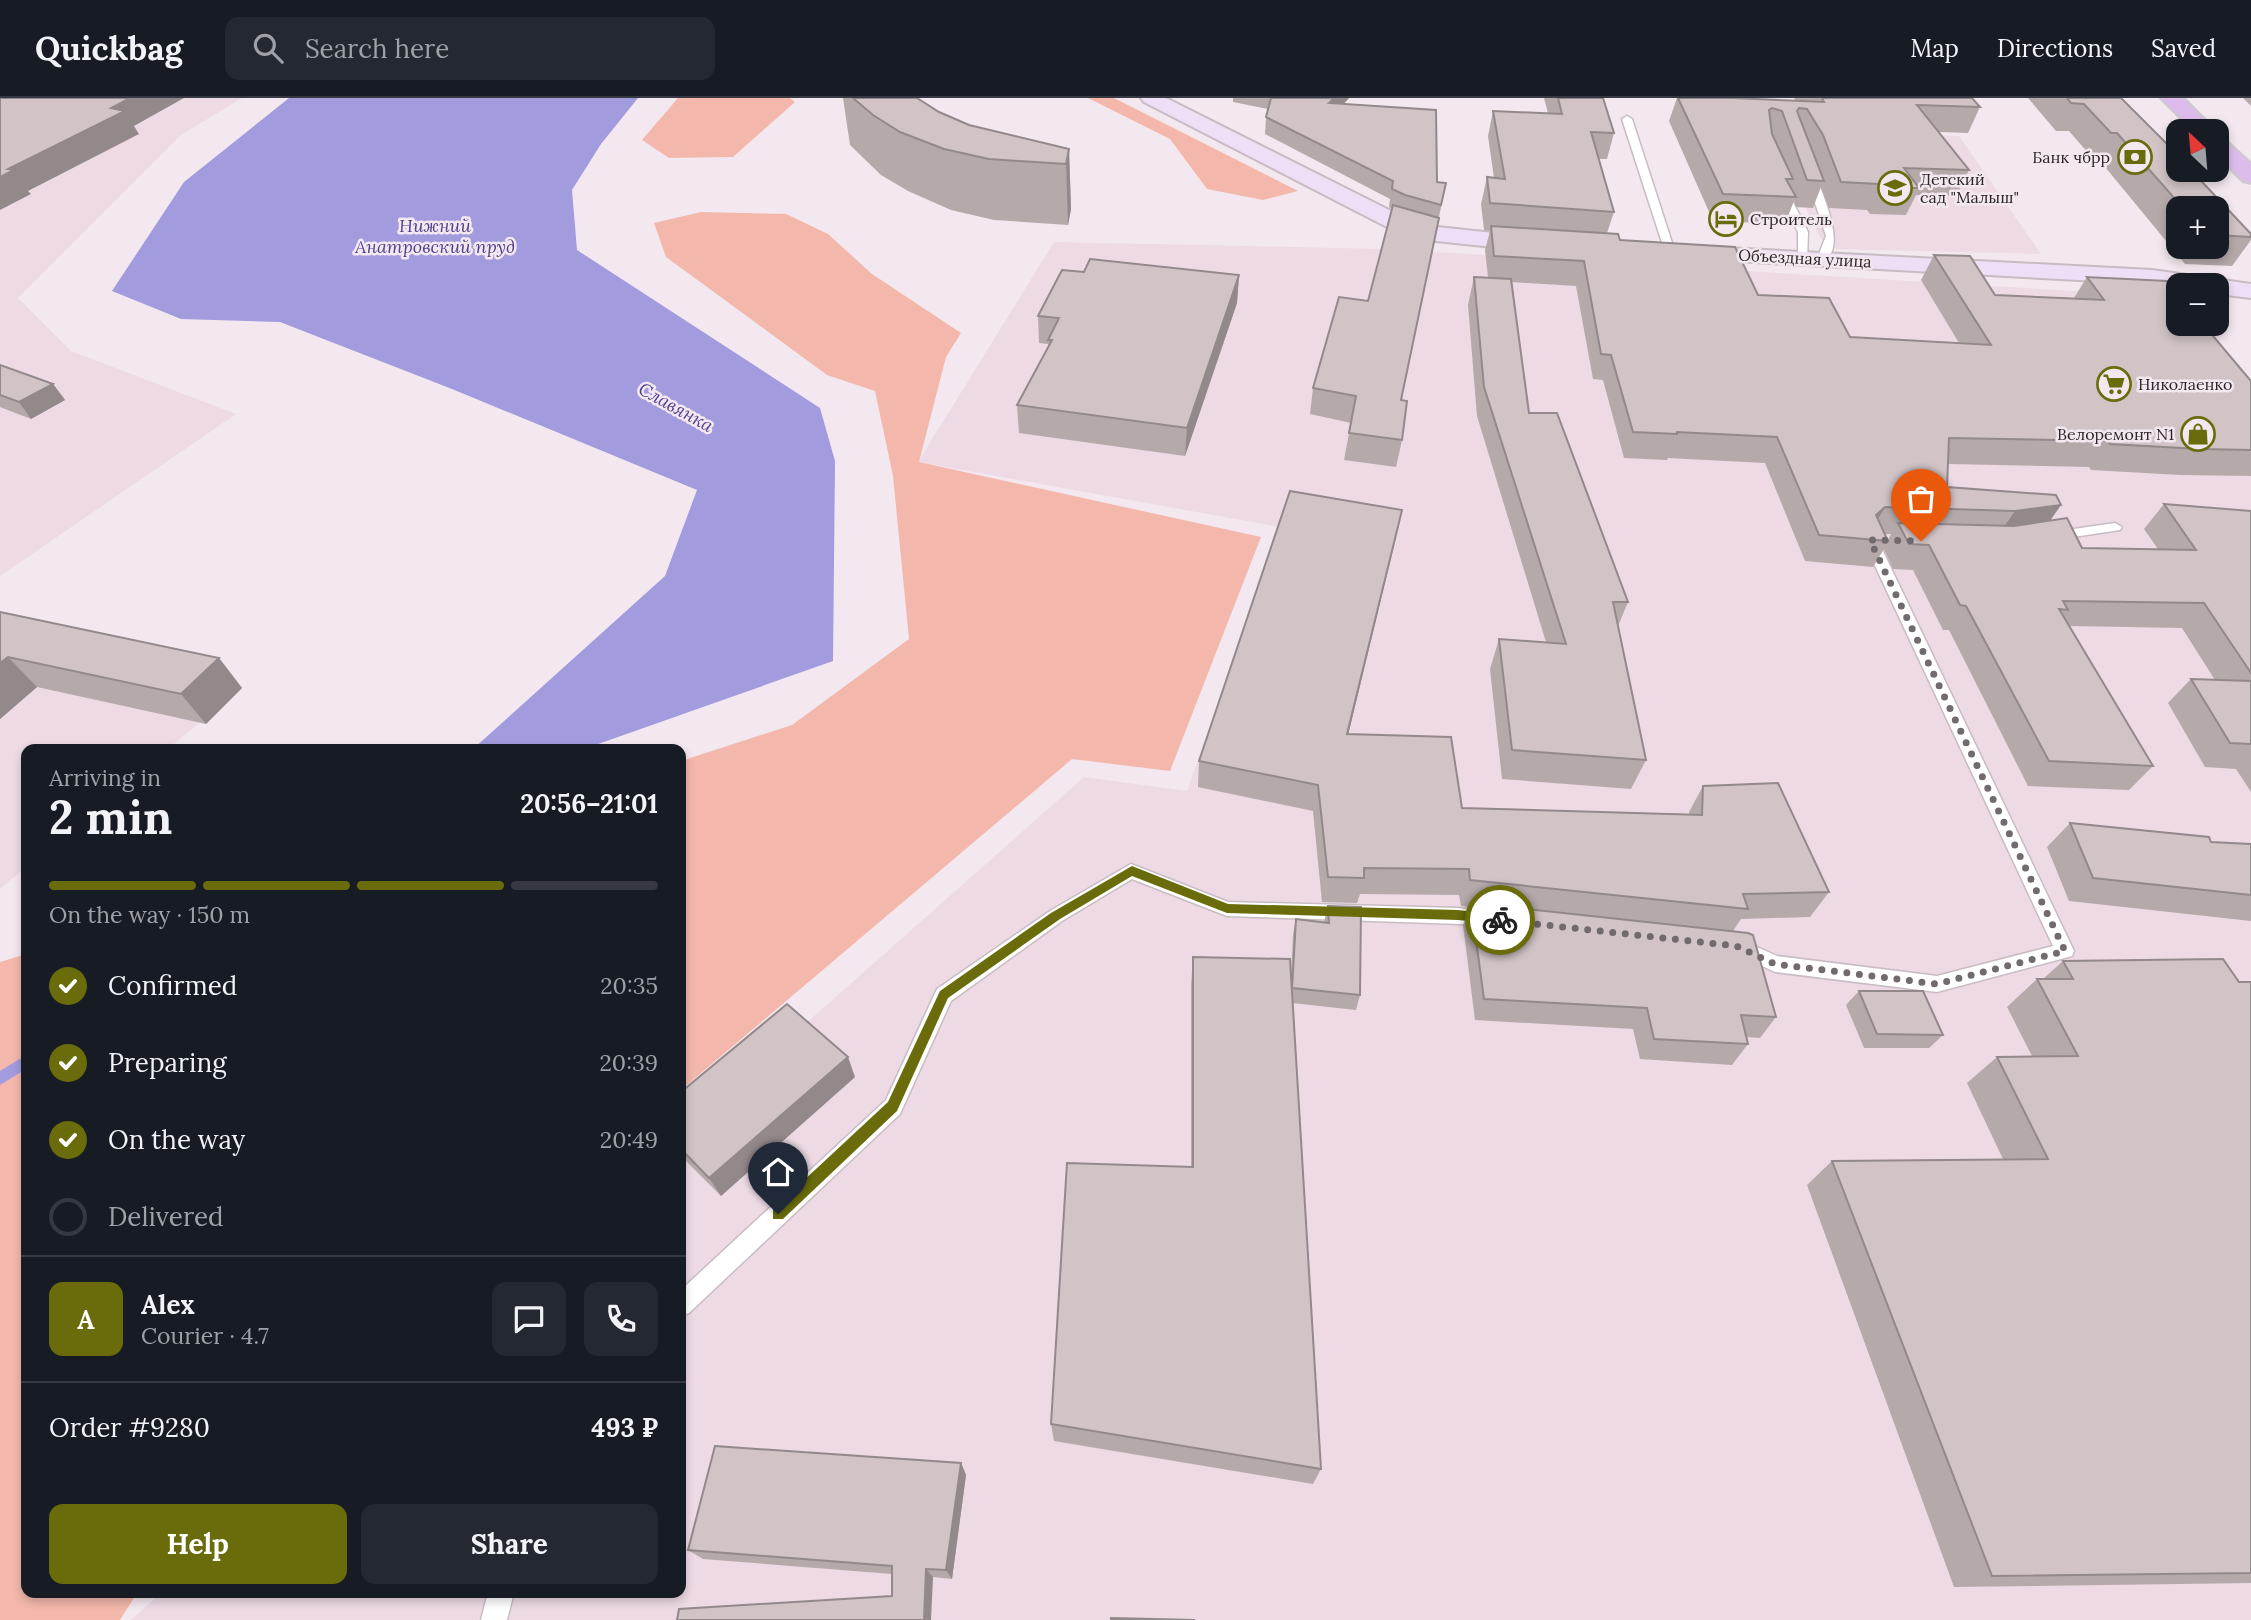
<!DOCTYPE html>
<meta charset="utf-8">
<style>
body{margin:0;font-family:Lora,serif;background:#242831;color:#f1f3f6;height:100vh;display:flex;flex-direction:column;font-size:26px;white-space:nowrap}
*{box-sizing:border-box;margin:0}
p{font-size:23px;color:#9ea1a6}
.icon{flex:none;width:38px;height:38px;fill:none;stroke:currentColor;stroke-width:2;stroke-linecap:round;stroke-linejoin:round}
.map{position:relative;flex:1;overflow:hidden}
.side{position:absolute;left:21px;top:646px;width:665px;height:854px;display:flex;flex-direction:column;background:#171b24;border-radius:14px;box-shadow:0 4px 10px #0003}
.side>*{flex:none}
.needle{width:46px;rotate:334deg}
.tools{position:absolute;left:2166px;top:21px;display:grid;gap:14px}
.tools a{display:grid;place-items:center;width:63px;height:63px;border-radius:14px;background:#171b24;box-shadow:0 4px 10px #0003;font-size:35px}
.pin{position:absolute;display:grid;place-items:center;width:60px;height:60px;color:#fff;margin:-72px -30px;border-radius:50% 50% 50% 0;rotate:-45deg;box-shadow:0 0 7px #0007}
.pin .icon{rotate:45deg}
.courier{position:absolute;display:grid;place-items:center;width:70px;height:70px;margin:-35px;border:5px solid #6a6b0b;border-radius:50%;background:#fff;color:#222;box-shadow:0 2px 9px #0007}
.headline em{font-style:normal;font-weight:700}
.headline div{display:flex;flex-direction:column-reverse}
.headline{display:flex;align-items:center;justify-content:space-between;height:119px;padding:0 28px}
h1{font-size:46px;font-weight:700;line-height:52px}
.bar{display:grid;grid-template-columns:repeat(4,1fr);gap:10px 7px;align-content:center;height:84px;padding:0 28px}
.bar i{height:9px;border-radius:5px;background:#363941}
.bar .selected{background:#6a6b0b}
.bar p{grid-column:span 4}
.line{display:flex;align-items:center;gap:18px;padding:0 28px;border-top:2px solid #363941}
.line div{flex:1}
.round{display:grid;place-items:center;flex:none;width:74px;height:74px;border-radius:14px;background:#242831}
ol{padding:0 28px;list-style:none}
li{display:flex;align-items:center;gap:21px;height:77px}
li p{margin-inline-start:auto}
li .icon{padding:7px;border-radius:50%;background:#6a6b0b;color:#fff;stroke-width:4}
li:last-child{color:#9ea1a6}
li i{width:38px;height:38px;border:4px solid #363941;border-radius:50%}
.cta{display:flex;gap:14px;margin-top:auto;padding:14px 28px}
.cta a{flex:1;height:80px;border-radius:14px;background:#6a6b0b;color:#fff;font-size:28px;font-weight:700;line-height:80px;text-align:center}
.cta a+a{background:#242831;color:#f1f3f6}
header{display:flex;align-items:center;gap:42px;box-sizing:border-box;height:98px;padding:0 35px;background:#171b24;border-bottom:2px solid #363941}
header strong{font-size:33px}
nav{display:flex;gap:38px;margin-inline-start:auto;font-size:24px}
.search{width:490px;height:63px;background:#242831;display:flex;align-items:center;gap:18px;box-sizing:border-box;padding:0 24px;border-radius:14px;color:#9ea1a6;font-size:26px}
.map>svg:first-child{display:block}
.built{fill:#eddae5}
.green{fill:#f3b8ab}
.water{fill:#a29bdd}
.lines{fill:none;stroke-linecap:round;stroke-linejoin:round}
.stream{fill:#a29bdd;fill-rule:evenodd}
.lane-casing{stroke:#c8bcc3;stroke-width:3}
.secondary-casing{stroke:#c8bcc3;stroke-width:4}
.primary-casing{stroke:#cccbcc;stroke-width:4}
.lane{fill:#fff;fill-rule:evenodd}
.secondary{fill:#eedef6;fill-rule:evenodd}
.primary{fill:#ddbcec;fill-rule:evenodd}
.wall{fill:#b5a9aa;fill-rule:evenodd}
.shaded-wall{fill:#93898b}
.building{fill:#d2c4c6;stroke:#93898b;stroke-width:2}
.route{fill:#6a6b0b}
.done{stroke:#716a6e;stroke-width:7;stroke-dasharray:0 12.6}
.labels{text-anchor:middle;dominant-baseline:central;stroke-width:5;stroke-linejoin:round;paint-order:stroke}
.far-poi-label{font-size:16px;fill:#2b2629;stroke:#f3e8ef;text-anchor:start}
.far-street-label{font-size:16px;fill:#2b2629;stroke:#f3e8ef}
.far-water-label{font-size:18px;font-style:italic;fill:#514291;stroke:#f3e8ef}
</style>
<header>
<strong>Quickbag</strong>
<div class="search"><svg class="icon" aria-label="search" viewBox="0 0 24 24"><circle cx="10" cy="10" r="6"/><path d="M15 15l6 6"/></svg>Search here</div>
<nav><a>Map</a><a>Directions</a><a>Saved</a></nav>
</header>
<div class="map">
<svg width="2251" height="1522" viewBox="0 0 2251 1522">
<rect width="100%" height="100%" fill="#f3e8ef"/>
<!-- built -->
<g class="built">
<path d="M0,0H242L181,37L18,200L71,253L236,316L0,478Z"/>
<path d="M1767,31L1959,38L2041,156L1836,151L1821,141Z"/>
<path d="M1054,144L1385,151L2173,199L2179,226L2251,306V1522H131L162,1494H681V1036L1084,679L1187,693L1280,429L918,364Z"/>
<path d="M0,531L236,594L168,651H26V769L0,791Z"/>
</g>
<!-- green -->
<g class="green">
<path d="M678,0H790L795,4L733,59L669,60L642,42Z"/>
<path d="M1088,0H1114L1298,93L1263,102L1207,91L1170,41Z"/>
<path d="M701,114L786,116L828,136L872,176L961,235L946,259L919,364L1261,439L1170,673L1072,661L681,992V663L792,627L909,541L893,378L875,293L827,277L666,159L654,125Z"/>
<path d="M26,856V1494L137,1495L120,1522H0V864Z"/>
</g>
<!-- water -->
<path class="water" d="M289,0H638L601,46L572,92L577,152L820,310L835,363L833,563L584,651H473L665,478L697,392L452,291L280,224L181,221L112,193L184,84Z"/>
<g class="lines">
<!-- stream -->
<path class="stream" d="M26,957V971L0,987V973Z"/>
<!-- lane casing -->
<g class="lane-casing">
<g id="lane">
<path d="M1627,18L1632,21L1675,154L1674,156L1665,154L1622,21Z"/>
<path d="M1810,72L1815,75C1822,97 1849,151 1822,164L1817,161L1826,138L1805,75Z"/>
<path d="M1782,89L1787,92L1808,134L1807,162L1798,160V134L1777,92Z"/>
<path d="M2115,425L2122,429L2120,432L2053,442L2046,438L2053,434Z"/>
<path d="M1870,438L1880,439L1882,442L1879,445L2074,853L2072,858L1937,894L1775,874L1732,854L1730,849L1732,844L1739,841L1777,858L1937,878L2053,848L1863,442Z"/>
<path d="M1131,766L1228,804L1458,810L1495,815L1498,820L1495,825L1489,827L1227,818L1132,781L1062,823L951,903L900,1016L689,1215L681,1218V1192L886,1002L937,891L1050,813Z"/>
<path d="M488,1494H514L507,1522H481Z"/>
</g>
</g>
<!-- secondary casing -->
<g class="secondary-casing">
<g id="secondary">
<path d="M1141,0H1166L1401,118L1438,129L1540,140L1548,142L1552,147L1548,152L1540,154L1436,143L1385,128L1144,4Z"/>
<path d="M1688,148L2152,172L2251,186V200L2217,196V187H2179V190L2152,186L1680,160L1676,155L1680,150Z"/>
</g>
</g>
<!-- primary casing -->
<g class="primary-casing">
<g id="primary">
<path d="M2161,0H2183L2216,33H2194Z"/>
<path d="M2217,39L2224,41L2251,66V85L2243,83L2217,57Z"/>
</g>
</g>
<!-- lane -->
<use href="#lane" class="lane"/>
<!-- secondary -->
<use href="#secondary" class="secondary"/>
<!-- primary -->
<use href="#primary" class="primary"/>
</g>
<!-- wall -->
<g class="wall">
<path d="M843,0H917L939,14L969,27L1069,51L1071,111L1068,127L994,122L951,112L908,93L881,77L850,47Z"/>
<path d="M1233,0H1349L1344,6L1437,84L1446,85L1401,302L1402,342L1396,369L1344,362L1351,325L1310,316L1313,290L1368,203L1392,111L1389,109L1390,101L1265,36L1266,19L1268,11L1233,4Z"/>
<path d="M1544,0H1603L1614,35L1607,61H1599L1614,114L1607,135L1620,142L1758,197L1850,239L1959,245L1921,182L1934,157L1995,197L2074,200L2087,179L2251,283V378L2180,377L2091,372L2089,369L1948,366L1947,389L2050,423L2082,450L2158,451L2144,431L2164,406L2251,413V694L2236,671L2205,669L2168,605L2191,581L2215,582L2182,530L2069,528L2153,668L2129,692L2028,688L1949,532H1943L1913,472L1893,471L1884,451L1873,469L1805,463L1765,365L1668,360L1667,362L1624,360L1603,282L1593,281L1576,188L1512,184L1529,315L1628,504L1618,528L1646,662L1631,691L1502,681L1490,571L1499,541L1546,544L1477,318L1468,207L1474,179H1488L1485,152L1490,133L1484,132L1481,106L1487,79L1494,80L1488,38L1493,13L1548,15ZM1885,436H1891L1888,442Z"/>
<path d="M1677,0H1733L1796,3L1794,0H1972L1980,9L1968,35L1939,34L1969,72L1956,98L1916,97L1906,117L1870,116L1867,112L1829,110L1821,89L1813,110L1796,109L1794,103L1785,126L1713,123L1669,23Z"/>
<path d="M2028,0H2121L2251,136V142L2232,168L2185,166L2101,64L2095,63L2069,33H2056ZM2179,110H2217V149H2179Z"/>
<path d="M2243,0H2251V8Z"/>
<path d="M1084,174L1239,177L1237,205L1185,358L1019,335L1017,307L1049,248L1048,246L1039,245L1038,218Z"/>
<path d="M0,267L53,286L65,302L31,321L0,309Z"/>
<path d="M1402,412L1348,636L1462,710L1689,716V714L1703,688L1829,794L1810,819L1741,821L1733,833L1776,919L1760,940L1746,939L1748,946L1732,967L1640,961L1633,931L1475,922L1463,827L1470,809L1461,808L1459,797L1360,796L1357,805L1322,804L1313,713L1198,689L1199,663Z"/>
<path d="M0,514L219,560L242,590L206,626L37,589L0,621Z"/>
<path d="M2070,725L2211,744L2251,746V823L2069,803L2047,749Z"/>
<path d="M1328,808L1360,897L1356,912L1292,905L1321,1371L1313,1386L1054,1343L1051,1326L1191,1069V887L1193,859L1291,879L1293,836L1296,821L1324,824Z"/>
<path d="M2063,863L2239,884H2251V1485L1954,1489L1807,1087L1832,1063L2003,1061L1967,985L1997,959L2032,958L2007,909L2037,881H2043Z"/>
<path d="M1859,893L1943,937L1929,950H1864L1846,907Z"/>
<path d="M855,979L721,1098L681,1058V994Z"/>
<path d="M961,1365L966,1377L952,1481L933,1479L892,1498V1476L703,1461L688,1452Z"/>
</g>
<!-- shaded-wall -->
<g class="shaded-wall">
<path d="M130,0H184L134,28L139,36L28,93L31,96L0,112V79L8,71Z"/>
<path d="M1334,0H1349L1327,22L1329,5Z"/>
<path d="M1069,51L1071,111L1068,127L1066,66Z"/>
<path d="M1239,177L1237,205L1185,358L1187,330Z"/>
<path d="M53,286L65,302L31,321L19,304Z"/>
<path d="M2061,407L2043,433L1997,439L2015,413Z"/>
<path d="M1885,409L1870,435L1876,417Z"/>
<path d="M1402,412L1396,439L1342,662L1347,636Z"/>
<path d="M8,559L37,589L0,621V565Z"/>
<path d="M219,560L242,590L206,626L181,596Z"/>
<path d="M848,959L855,979L721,1098L709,1080Z"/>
<path d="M961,1365L966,1377L952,1481L946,1472Z"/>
<path d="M926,1471L933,1479L931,1522H924Z"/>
</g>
<!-- building -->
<g class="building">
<path d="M0,0H130L111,10L125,13L8,71L14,72L0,79Z"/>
<path d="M853,0H917L939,14L969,27L1069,51L1066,66L989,61L944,51L900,34L873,17Z"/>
<path d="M1271,0H1334L1329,5L1436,12L1437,84L1446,85L1441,107L1405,97L1392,91L1393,83L1266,19Z"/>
<path d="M1558,0H1603L1614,35L1591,34L1614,114L1490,105L1487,79L1505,81L1493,13L1562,16Z"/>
<path d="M1678,0H1733L1824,4L1822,0H1972L1980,9L1917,7L1969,72L1904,70L1919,90H1882L1879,86L1841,84L1823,37L1807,11L1799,10L1797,13L1824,83L1807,82L1782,13L1772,10L1769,12L1772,36L1793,81H1786L1796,99L1723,96Z"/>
<path d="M2067,0H2121L2179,58V72H2191L2251,136V139L2217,137V110H2183L2117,35H2111L2084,6L2071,5Z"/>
<path d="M1393,107L1439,120L1401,302L1407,303L1402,342L1349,335L1356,298L1313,290L1339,199L1368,203Z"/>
<path d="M1491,128L1618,136L1620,142L1735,149L1758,197L1829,200L1850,239L1991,247L1934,157L1970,158L1995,197L2104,202L2087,179L2167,183L2179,197V226H2203L2251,283V352L2200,351L2110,346L2108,343L1949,340L1947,389L2056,397L2061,407L2015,413L1885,409L1876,417L1888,443L1819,437L1777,339L1677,334V336L1633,334L1611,257L1601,256L1584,163L1494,158Z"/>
<path d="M1090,161L1239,177L1187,330L1017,307L1052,242H1048L1059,220L1038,218L1062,172L1084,174Z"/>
<path d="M1474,179L1511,181L1529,315H1557L1628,504H1613L1646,662L1512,652L1499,541L1566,546L1484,289Z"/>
<path d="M0,267L53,286L19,304L0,297Z"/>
<path d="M1290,393L1402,412L1347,636L1451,639L1462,710L1702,717L1703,688L1778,685L1829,794L1743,796L1748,811L1470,782L1469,771L1364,770V780L1328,779L1318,687L1199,663Z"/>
<path d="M2164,406L2251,413V575L2204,505L2063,503L2068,512L2059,511L2153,668L2049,663L1966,508L1960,507L1929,447L1909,446L1898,425L2014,428L2067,420L2082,450L2196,452Z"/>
<path d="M0,514L219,560L181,596L8,559L0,565Z"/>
<path d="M2191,581L2251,583V646L2230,645Z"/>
<path d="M2070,725L2209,739L2211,744L2251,746V797L2093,780Z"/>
<path d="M1471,805L1748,835L1753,837L1776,919L1741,917L1748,946L1654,941L1647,910L1484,901Z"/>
<path d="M1328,808L1361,809L1360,897L1292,890L1296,821L1329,825Z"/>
<path d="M1193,859L1290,861L1321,1371L1051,1326L1067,1065L1193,1069Z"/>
<path d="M2223,861L2239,884H2251V1475L1992,1478L1832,1063L2048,1061L1997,959L2078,958L2037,881H2073L2063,863Z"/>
<path d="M1859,893H1923L1943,937L1877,936Z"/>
<path d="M787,906L848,959L709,1080L681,1051V994Z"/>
<path d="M715,1348L961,1365L946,1472L926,1471L924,1522H677L679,1511L892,1498V1468L688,1452Z"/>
<path d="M1111,1520L1195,1522H1111Z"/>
</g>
<!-- route -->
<path class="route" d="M1132,768L1228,806L1458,812L1500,817L1506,822L1500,826L1458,822L1227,815L1132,778L1060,821L948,900L897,1013L783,1121H773V1111L888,1004L940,893L1051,815Z"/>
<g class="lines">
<!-- done -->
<path class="done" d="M1500,822L1736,848L1775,866L1937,886L2065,853L1870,442L1921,443"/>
</g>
<!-- icons -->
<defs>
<g id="bank-ring" transform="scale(1.75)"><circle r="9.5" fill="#f3e8ef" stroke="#6a6b0b" stroke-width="1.5"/><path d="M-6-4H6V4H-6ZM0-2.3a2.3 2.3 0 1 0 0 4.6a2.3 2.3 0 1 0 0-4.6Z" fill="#6a6b0b"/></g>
<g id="school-ring" transform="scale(1.75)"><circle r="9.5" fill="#f3e8ef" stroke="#6a6b0b" stroke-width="1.5"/><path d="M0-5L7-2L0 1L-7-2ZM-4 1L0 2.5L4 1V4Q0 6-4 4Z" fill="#6a6b0b"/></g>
<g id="hotel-ring" transform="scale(1.75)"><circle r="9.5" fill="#f3e8ef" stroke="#6a6b0b" stroke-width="1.5"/><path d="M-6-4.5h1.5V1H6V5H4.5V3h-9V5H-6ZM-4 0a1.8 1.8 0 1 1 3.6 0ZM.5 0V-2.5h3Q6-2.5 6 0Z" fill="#6a6b0b"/></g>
<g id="supermarket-ring" transform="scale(1.75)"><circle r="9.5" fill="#f3e8ef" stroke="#6a6b0b" stroke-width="1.5"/><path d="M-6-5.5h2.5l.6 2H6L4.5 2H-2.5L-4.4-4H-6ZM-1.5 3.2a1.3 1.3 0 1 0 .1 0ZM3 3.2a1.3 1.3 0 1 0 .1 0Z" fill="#6a6b0b"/></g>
<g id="shop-ring" transform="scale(1.75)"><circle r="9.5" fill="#f3e8ef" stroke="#6a6b0b" stroke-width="1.5"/><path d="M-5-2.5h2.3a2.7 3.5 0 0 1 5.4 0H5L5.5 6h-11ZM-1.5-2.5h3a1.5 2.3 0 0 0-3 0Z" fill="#6a6b0b"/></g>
</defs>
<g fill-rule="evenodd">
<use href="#bank-ring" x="2135" y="59"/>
<use href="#school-ring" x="1895" y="90"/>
<use href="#hotel-ring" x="1726" y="121"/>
<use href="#supermarket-ring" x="2114" y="286"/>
<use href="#shop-ring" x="2198" y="336"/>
</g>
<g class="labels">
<!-- far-poi labels -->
<g class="far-poi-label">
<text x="2110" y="59" text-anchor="end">Банк чбрр</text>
<text x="1920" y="81">Детский<tspan x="1920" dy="18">сад "Малыш"</tspan></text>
<text x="1750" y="121">Строитель</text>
<text x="2138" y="286">Николаенко</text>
<text x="2174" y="336" text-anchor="end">Велоремонт N1</text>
</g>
<!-- far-street labels -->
<g class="far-street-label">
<text transform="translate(1805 160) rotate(3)">Объездная улица</text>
</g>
<!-- far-water labels -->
<g class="far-water-label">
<text x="435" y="127">Нижний<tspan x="435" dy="21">Анатровский пруд</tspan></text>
<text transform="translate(676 309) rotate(29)">Славянка</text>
</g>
</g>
</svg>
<div class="tools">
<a><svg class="needle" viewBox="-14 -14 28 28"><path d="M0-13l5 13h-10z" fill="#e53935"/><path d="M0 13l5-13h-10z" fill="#9ea1a6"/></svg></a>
<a>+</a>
<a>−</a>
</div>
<div class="pin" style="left:1921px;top:443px;background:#ea580c"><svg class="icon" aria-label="bag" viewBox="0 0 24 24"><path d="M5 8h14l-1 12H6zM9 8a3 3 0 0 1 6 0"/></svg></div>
<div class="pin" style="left:778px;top:1116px;background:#1f2937"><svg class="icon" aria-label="home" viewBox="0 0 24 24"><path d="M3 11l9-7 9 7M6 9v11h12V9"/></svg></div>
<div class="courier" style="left:1500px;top:822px"><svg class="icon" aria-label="bike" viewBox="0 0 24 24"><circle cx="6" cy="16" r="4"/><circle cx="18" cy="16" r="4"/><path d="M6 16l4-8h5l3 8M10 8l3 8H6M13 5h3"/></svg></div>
<section class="side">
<div class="headline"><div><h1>2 min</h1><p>Arriving in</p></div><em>20:56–21:01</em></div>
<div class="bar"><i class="selected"></i><i class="selected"></i><i class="selected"></i><i></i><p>On the way · 150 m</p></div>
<ol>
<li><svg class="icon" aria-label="check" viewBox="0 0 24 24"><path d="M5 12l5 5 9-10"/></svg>Confirmed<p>20:35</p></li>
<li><svg class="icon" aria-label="check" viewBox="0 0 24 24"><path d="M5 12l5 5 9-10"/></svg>Preparing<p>20:39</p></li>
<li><svg class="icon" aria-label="check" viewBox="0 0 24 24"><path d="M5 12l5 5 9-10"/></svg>On the way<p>20:49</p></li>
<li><i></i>Delivered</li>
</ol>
<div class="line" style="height:126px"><b class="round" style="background:#6a6b0b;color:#fff">A</b><div><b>Alex</b><p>Courier · 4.7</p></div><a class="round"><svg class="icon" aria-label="chat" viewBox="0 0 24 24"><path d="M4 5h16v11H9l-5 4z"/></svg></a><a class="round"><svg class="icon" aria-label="phone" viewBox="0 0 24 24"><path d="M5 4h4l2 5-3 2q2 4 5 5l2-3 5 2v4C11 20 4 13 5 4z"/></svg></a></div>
<div class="line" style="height:91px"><div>Order #9280</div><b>493 ₽</b></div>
<div class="cta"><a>Help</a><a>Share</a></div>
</section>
</div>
